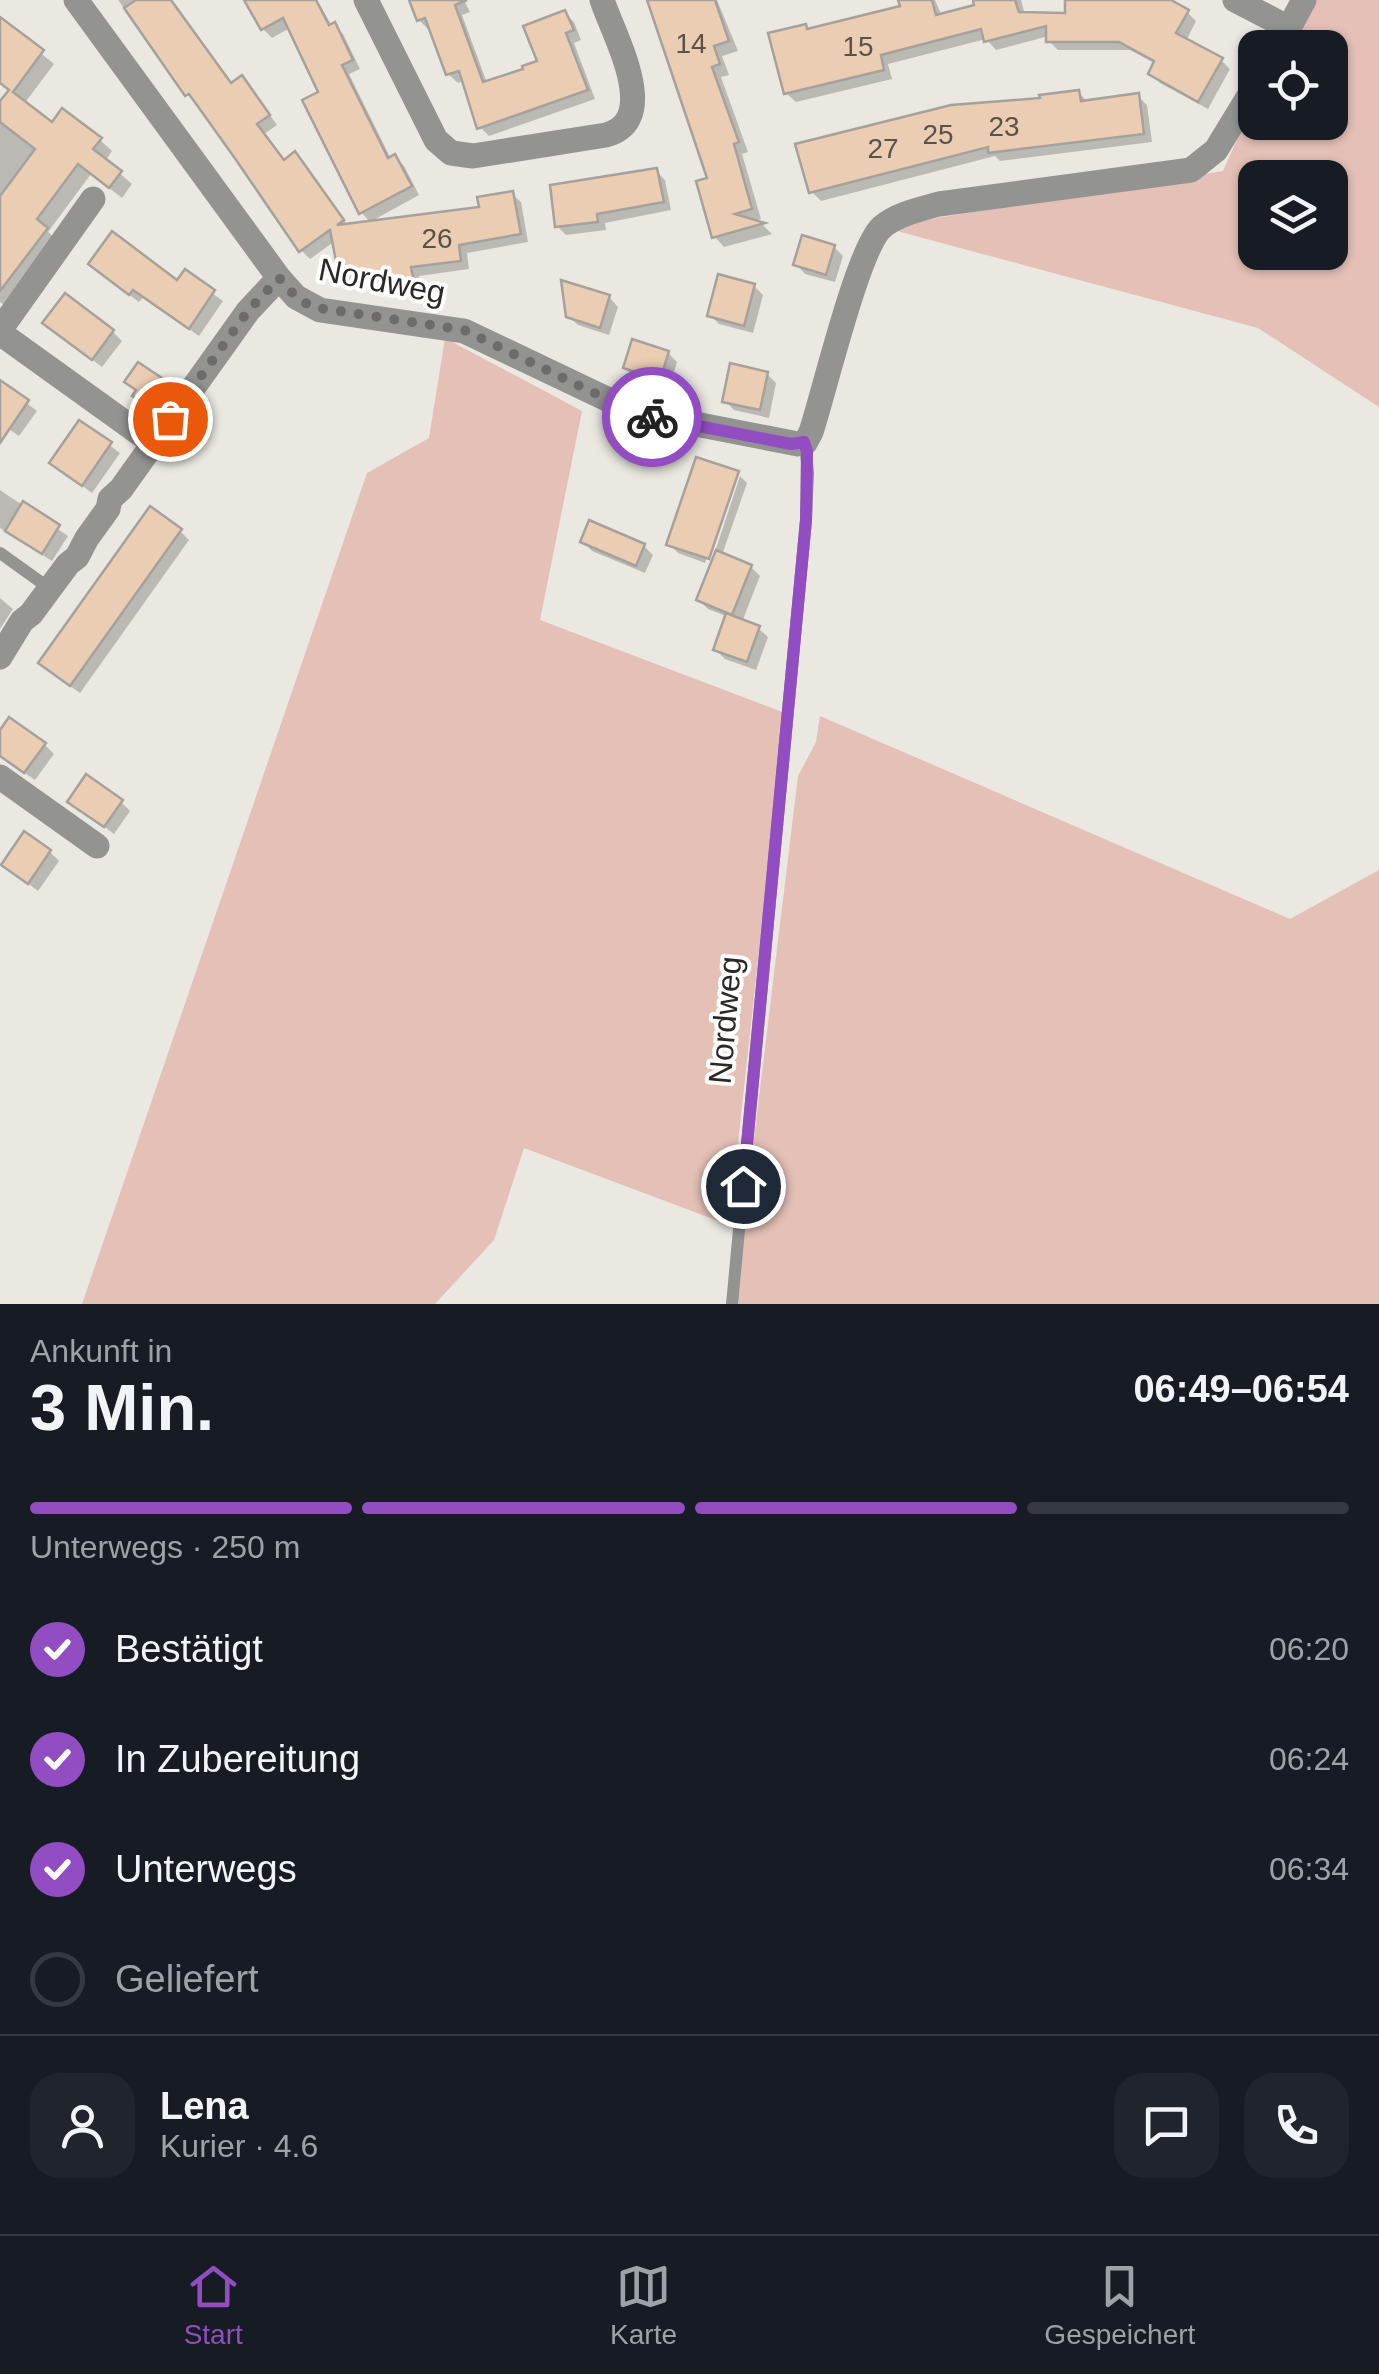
<!DOCTYPE html>
<html lang="de">
<meta charset="utf-8">
<style>
body{margin:0;font-family:Helvetica,sans-serif;background:#20242c;color:#f1f3f6;height:100vh;display:flex;flex-direction:column;font-size:38px;white-space:nowrap}
*{box-sizing:border-box;margin:0}
p{font-size:32px;color:#9ea1a6}
.icon{flex:none;width:55px;height:55px;fill:none;stroke:currentColor;stroke-width:2;stroke-linecap:round;stroke-linejoin:round}
.map{position:relative;height:1304px;overflow:hidden}
.panel{display:flex;flex-direction:column;background:#171b24;flex:1}
.panel>*{flex:none}
.tools{position:absolute;left:1238px;top:30px;display:grid;gap:20px}
.tools a{display:grid;place-items:center;width:110px;height:110px;border-radius:20px;background:#171b24;box-shadow:0 2px 8px #0004;font-size:50px}
.pin{position:absolute;display:grid;place-items:center;width:85px;height:85px;color:#fff;margin:-42px;border:5px solid #fff;border-radius:50%;box-shadow:0 2px 10px #0007}
.courier{position:absolute;display:grid;place-items:center;width:100px;height:100px;margin:-50px;border:8px solid #914dc1;border-radius:50%;background:#fff;color:#222;box-shadow:0 2px 12px #0007}
.summary em{font-style:normal;font-weight:600}
.summary div{display:flex;flex-direction:column-reverse}
.summary{display:flex;align-items:center;justify-content:space-between;height:170px;padding:0 30px}
h1{font-size:65px;font-weight:600;line-height:75px}
.bar{display:grid;grid-template-columns:repeat(4,1fr);gap:15px 10px;align-content:center;height:120px;padding:0 30px}
.bar i{height:12px;border-radius:8px;background:#363941}
.bar .active{background:#914dc1}
.bar p{grid-column:span 4}
.line{display:flex;align-items:center;gap:25px;padding:0 30px;border-top:2px solid #363941}
.line div{flex:1}
.round{display:grid;place-items:center;flex:none;width:105px;height:105px;border-radius:30px;background:#20242c}
ol{padding:0 30px;list-style:none}
li{display:flex;align-items:center;gap:30px;height:110px}
li p{margin-inline-start:auto}
li .icon{padding:10px;border-radius:50%;background:#914dc1;color:#fff;stroke-width:4}
li:last-child{color:#9ea1a6}
li i{width:55px;height:55px;border:5px solid #363941;border-radius:50%}
.tabs{display:flex;justify-content:space-around;align-items:center;height:140px;border-top:2px solid #363941;background:#171b24;font-size:28px;color:#9ea1a6}
.tabs a{display:grid;justify-items:center;gap:5px}
.tabs .active{color:#914dc1}
.map>svg:first-child{display:block}
.green{fill:#e4c0b7;fill-rule:evenodd}
.shadow{fill:#0003}
.building{fill:#ebcdb3;stroke:#a6a19c;stroke-width:2.5}
.lines{fill:none;stroke-linecap:round;stroke-linejoin:round}
.service{stroke:#939391;stroke-width:12}
.minor{stroke:#939391;stroke-width:25}
.done{stroke:#6d6c68;stroke-width:10;stroke-dasharray:0 18}
.route{stroke:#914dc1;stroke-width:12}
.labels{text-anchor:middle;dominant-baseline:central;stroke-width:8;stroke-linejoin:round;paint-order:stroke}
.number-label{font-size:28px;fill:#5a524a}
.street-label{font-size:32px;fill:#2a2927;stroke:#fff}
</style>
<div class="map">
<svg width="1379" height="1304" viewBox="0 0 1379 1304">
<rect width="100%" height="100%" fill="#eae8e1"/>
<!-- green -->
<g class="green">
<path d="M1299,0H1379V407L1258,328L882,227L1223,171L1255,99V122H1330V48L1278,47ZM1255,178H1330V252H1255Z"/>
<path d="M445,338L582,411L540,620L785,713L729,1225L524,1148L494,1240L435,1304H82L367,473L429,438Z"/>
<path d="M820,716L1290,919L1379,870V1304H734L798,776L816,742Z"/>
</g>
<!-- shadow -->
<g class="shadow">
<path d="M118,0H172L232,85L250,87L277,125L264,134L285,162L304,163L348,226L482,209L512,194L521,202L528,242L467,253L469,269L419,276L421,289L393,295L372,280L350,285L341,276L335,241L310,259L301,250L198,102L187,95Z"/>
<path d="M247,0H317L332,26L343,34L360,69L349,74L391,159L395,157L404,166L419,195L370,222L361,212L321,93L290,28L272,38L263,29Z"/>
<path d="M411,0H464L470,12L462,15L487,83L526,71L540,62L565,13L574,22L581,40L574,43L595,99L489,136L480,127L465,80L458,83L448,74L432,27L428,29L419,20Z"/>
<path d="M648,0H717L738,51L722,56L729,75L721,77L748,152L742,154L761,219L752,222L763,225L772,234L724,247L714,236L711,180Z"/>
<path d="M906,0H935L942,16L978,7L976,0H1021L1025,15H1068V0H1151L1187,12L1196,21L1186,41L1221,60L1230,69L1208,109L1160,83L1151,73L1156,64L1130,50H1058L1049,41V36L996,50L986,39L888,64L892,79L796,102L786,93L805,26L810,31L903,8Z"/>
<path d="M0,20L54,64L24,104L52,125L100,140L112,151L105,161L132,184L122,198L91,174L48,232L58,241L8,308L0,302V106L11,91L0,83Z"/>
<path d="M1079,93L1088,102L1138,96L1147,105L1152,142L1000,161L995,156L821,201L811,191L1042,100Z"/>
<path d="M656,171L665,180L671,210L605,223L606,230L566,235L557,226Z"/>
<path d="M834,247L843,256L835,282L805,274L796,264Z"/>
<path d="M100,273L178,284L185,273L223,301L199,336L143,297L139,302Z"/>
<path d="M754,286L763,295L753,333L719,324L710,315Z"/>
<path d="M609,297L618,307L609,335L578,325L568,316Z"/>
<path d="M55,331L113,332L122,341L102,367Z"/>
<path d="M668,353L677,362L669,388L635,377L625,368Z"/>
<path d="M767,374L776,383L769,418L734,410L725,401Z"/>
<path d="M127,382L170,386L177,393L163,416L143,403L135,395L138,391Z"/>
<path d="M0,383L37,411L19,436L0,423Z"/>
<path d="M80,423L120,453L92,493L52,463Z"/>
<path d="M697,460L739,475H735L705,563L678,553L669,544Z"/>
<path d="M740,476L747,483L722,555L751,567L760,576L742,622L758,628L768,637L756,670L725,659L716,650L728,617L708,609L699,600Z"/>
<path d="M0,490L68,536L52,561L0,528Z"/>
<path d="M180,531L189,540L80,693L50,672L41,663Z"/>
<path d="M583,541L644,546L653,555L645,573L592,551Z"/>
<path d="M0,598L13,609L0,629Z"/>
<path d="M0,734L45,745L54,754L35,780L0,756Z"/>
<path d="M70,801L121,802L130,811L114,834Z"/>
<path d="M50,852L59,861L38,891L4,865Z"/>
</g>
<!-- building -->
<g class="building">
<path d="M136,0H171L231,83L242,75L270,115L257,124L284,160L295,151L344,220L337,225L479,207L477,197L513,191L521,234L459,245L461,261L411,267L414,281L382,287L380,280L370,282L368,272L339,277L330,230L299,252L234,157L189,94L185,96L124,8Z"/>
<path d="M244,0H316L329,25L335,22L353,60L342,65L388,158L395,154L412,186L359,214L302,100L318,92L283,18L261,30Z"/>
<path d="M409,0H467L455,5L483,82L523,69L522,66L537,61L523,26L565,10L574,30L566,33L588,90L477,129L459,71L446,75L425,18L417,21Z"/>
<path d="M647,0H715L729,41L714,46L720,64L712,67L739,142L734,144L752,209L735,214L765,223L712,238L696,181L707,178Z"/>
<path d="M898,0H932L936,15L974,5L973,0H1015L1019,12L1065,13V0H1171L1189,10L1176,33L1223,58L1198,102L1148,74L1154,61L1119,42H1046V26L984,42L981,29L881,55L884,70L784,94L768,33L806,24L807,29L900,6Z"/>
<path d="M0,17L44,50L13,92L52,122L62,108L102,138L93,149L122,171L109,188L78,164L37,219L48,228L0,291V196L35,149L0,122V101L9,90L0,83Z"/>
<path d="M1079,90L1081,101L1139,93L1144,134L988,153V147L809,193L795,144L951,105L1040,98L1039,95Z"/>
<path d="M657,168L664,202L597,214L598,222L555,227L550,185Z"/>
<path d="M112,231L177,280L185,269L215,290L189,329L133,290L129,295L88,264Z"/>
<path d="M802,235L835,245L826,275L793,265Z"/>
<path d="M718,274L755,284L744,326L707,316Z"/>
<path d="M561,280L610,295L600,328L566,317Z"/>
<path d="M65,293L114,330L92,360L42,323Z"/>
<path d="M632,339L669,351L660,380L623,368Z"/>
<path d="M138,362L171,384L154,410L132,396L136,390L124,382Z"/>
<path d="M730,363L768,372L760,410L722,402Z"/>
<path d="M0,380L29,400L0,443Z"/>
<path d="M79,420L112,442L82,486L49,463Z"/>
<path d="M696,457L739,471L709,559L666,545Z"/>
<path d="M23,501L60,525L42,554L5,531Z"/>
<path d="M150,506L182,529L70,686L38,663Z"/>
<path d="M589,520L645,544L636,566L580,542Z"/>
<path d="M716,550L752,565L732,615L696,600Z"/>
<path d="M726,613L760,626L747,662L713,650Z"/>
<path d="M9,717L46,743L24,773L0,756V730Z"/>
<path d="M86,774L123,800L104,827L67,802Z"/>
<path d="M24,831L51,850L28,884L1,865Z"/>
</g>
<g class="lines">
<!-- service -->
<g class="service">
<path d="M0,553L49,588"/>
<path d="M732,1304L806,520L808,473L805,443"/>
</g>
<!-- minor -->
<g class="minor">
<path d="M76,0L279,278L296,297L320,310L464,331L634,412L798,444L805,443L811,432C824,393 858,248 882,227C897,214 921,209 939,204L1191,170L1216,150L1255,86"/>
<path d="M366,0L436,140L451,153L473,156L606,135C662,120 614,36 602,0"/>
<path d="M1235,0L1289,28"/>
<path d="M1278,48L1304,0"/>
<path d="M0,330L93,199"/>
<path d="M0,333L153,443"/>
<path d="M0,657L22,621L31,614L68,564L77,557L87,538L108,509L110,499L121,489L248,311L279,278"/>
<path d="M0,777L97,846"/>
</g>
</g>
<g class="lines">
<!-- done -->
<path class="done" d="M170,419L248,311L279,278L296,297L312,307L464,330L617,404L652,417"/>
<!-- route -->
<path class="route" d="M652,417L791,444L804,442L807,452L806,520L743,1186"/>
</g>
<g class="labels">
<!-- number labels -->
<g class="number-label">
<text x="691" y="43">14</text>
<text x="858" y="46">15</text>
<text x="1004" y="126">23</text>
<text x="938" y="134">25</text>
<text x="883" y="148">27</text>
<text x="437" y="238">26</text>
</g>
<!-- street labels -->
<g class="street-label">
<text transform="translate(382 281) rotate(11)">Nordweg</text>
<text transform="translate(725 1020) rotate(-85)">Nordweg</text>
</g>
</g>
</svg>
<div class="tools">
<a><svg class="icon" aria-label="locate" viewBox="0 0 24 24"><circle cx="12" cy="12" r="6"/><path d="M12 2v4M12 18v4M2 12h4M18 12h4"/></svg></a>
<a><svg class="icon" aria-label="layers" viewBox="0 0 24 24"><path d="M12 4l9 5-9 5-9-5zM3 14l9 5 9-5"/></svg></a>
</div>
<div class="pin" style="left:170px;top:419px;background:#ea580c"><svg class="icon" aria-label="bag" viewBox="0 0 24 24"><path d="M5 8h14l-1 12H6zM9 8a3 3 0 0 1 6 0"/></svg></div>
<div class="pin" style="left:743px;top:1186px;background:#1f2937"><svg class="icon" aria-label="home" viewBox="0 0 24 24"><path d="M3 11l9-7 9 7M6 9v11h12V9"/></svg></div>
<div class="courier" style="left:652px;top:417px"><svg class="icon" aria-label="bike" viewBox="0 0 24 24"><circle cx="6" cy="16" r="4"/><circle cx="18" cy="16" r="4"/><path d="M6 16l4-8h5l3 8M10 8l3 8H6M13 5h3"/></svg></div>
</div>
<section class="panel">
<div class="summary"><div><h1>3 Min.</h1><p>Ankunft in</p></div><em>06:49–06:54</em></div>
<div class="bar"><i class="active"></i><i class="active"></i><i class="active"></i><i></i><p>Unterwegs · 250 m</p></div>
<ol>
<li><svg class="icon" aria-label="check" viewBox="0 0 24 24"><path d="M5 12l5 5 9-10"/></svg>Bestätigt<p>06:20</p></li>
<li><svg class="icon" aria-label="check" viewBox="0 0 24 24"><path d="M5 12l5 5 9-10"/></svg>In Zubereitung<p>06:24</p></li>
<li><svg class="icon" aria-label="check" viewBox="0 0 24 24"><path d="M5 12l5 5 9-10"/></svg>Unterwegs<p>06:34</p></li>
<li><i></i>Geliefert</li>
</ol>
<div class="line" style="height:180px"><a class="round"><svg class="icon" aria-label="person" viewBox="0 0 24 24"><circle cx="12" cy="8" r="4"/><path d="M4 21q1-7 8-7t8 7"/></svg></a><div><b>Lena</b><p>Kurier · 4.6</p></div><a class="round"><svg class="icon" aria-label="chat" viewBox="0 0 24 24"><path d="M4 5h16v11H9l-5 4z"/></svg></a><a class="round"><svg class="icon" aria-label="phone" viewBox="0 0 24 24"><path d="M5 4h4l2 5-3 2q2 4 5 5l2-3 5 2v4C11 20 4 13 5 4z"/></svg></a></div>
</section>
<nav class="tabs">
<a class="active"><svg class="icon" aria-label="home" viewBox="0 0 24 24"><path d="M3 11l9-7 9 7M6 9v11h12V9"/></svg>Start</a>
<a><svg class="icon" aria-label="map" viewBox="0 0 24 24"><path d="M3 6l6-2 6 2 6-2v14l-6 2-6-2-6 2zM9 4v14M15 6v14"/></svg>Karte</a>
<a><svg class="icon" aria-label="saved" viewBox="0 0 24 24"><path d="M7 4h10v16l-5-4-5 4z"/></svg>Gespeichert</a>
</nav>
